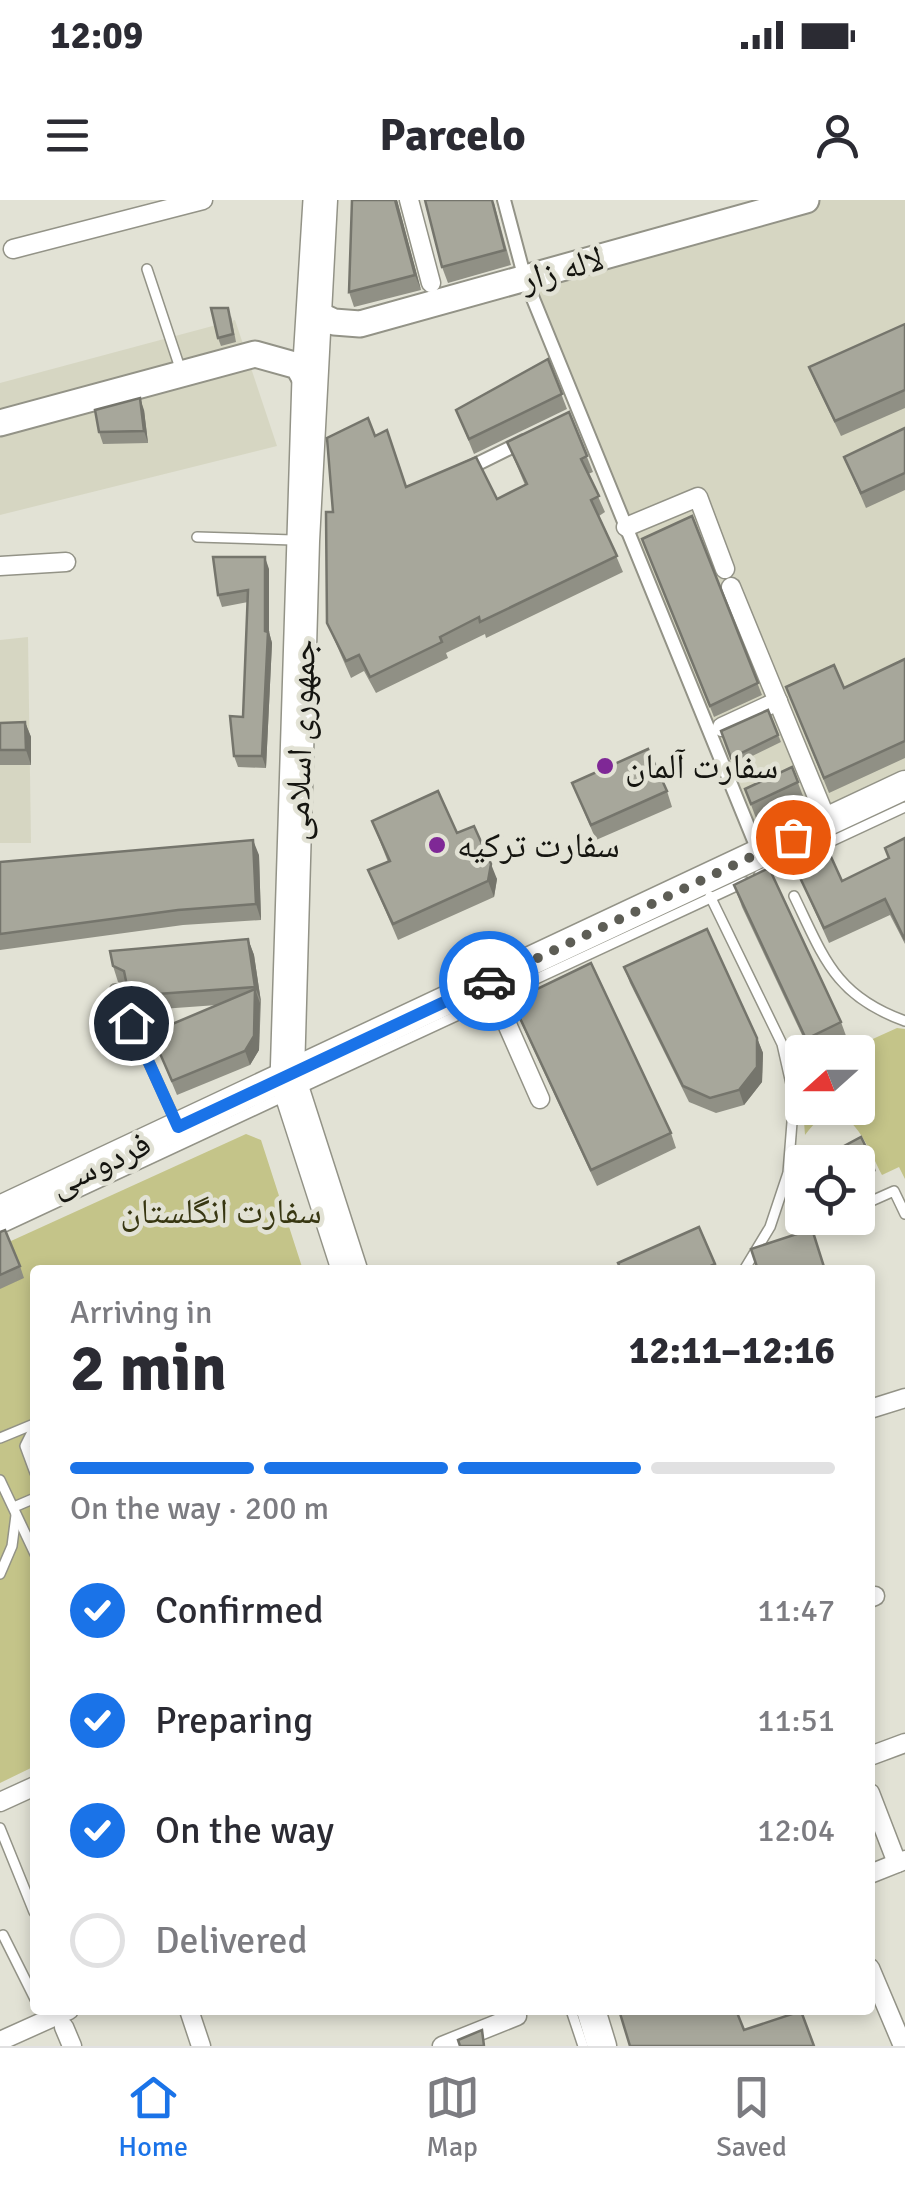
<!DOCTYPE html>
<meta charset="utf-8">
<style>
body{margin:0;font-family:Signika,"Noto Naskh Arabic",sans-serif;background:#f7f7f7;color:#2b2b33;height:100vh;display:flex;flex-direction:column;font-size:38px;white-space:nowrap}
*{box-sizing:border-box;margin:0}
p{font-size:32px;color:#7c7c81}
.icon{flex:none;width:55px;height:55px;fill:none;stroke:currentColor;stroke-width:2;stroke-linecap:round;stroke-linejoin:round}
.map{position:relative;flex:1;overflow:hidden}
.panel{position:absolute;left:30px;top:1065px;width:845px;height:750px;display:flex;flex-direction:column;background:#fff;border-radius:10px;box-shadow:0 5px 15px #0003}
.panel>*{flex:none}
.needle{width:65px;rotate:249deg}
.tools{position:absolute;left:785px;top:835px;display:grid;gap:20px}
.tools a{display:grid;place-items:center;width:90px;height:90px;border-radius:10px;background:#fff;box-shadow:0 5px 15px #0003;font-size:50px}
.pin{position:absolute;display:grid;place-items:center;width:85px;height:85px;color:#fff;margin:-42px;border:5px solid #fff;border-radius:50%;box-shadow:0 2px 10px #0007}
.courier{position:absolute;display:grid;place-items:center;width:100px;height:100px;margin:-50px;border:8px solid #1a73e8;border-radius:50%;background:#fff;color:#222;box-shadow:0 2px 12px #0007}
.summary em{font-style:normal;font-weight:700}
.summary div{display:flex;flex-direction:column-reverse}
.summary{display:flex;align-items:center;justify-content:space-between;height:170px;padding:0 40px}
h1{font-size:65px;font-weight:700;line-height:75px}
.bar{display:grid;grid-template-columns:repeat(4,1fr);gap:15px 10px;align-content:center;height:120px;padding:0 40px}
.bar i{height:12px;border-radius:8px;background:#e1e1e2}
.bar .active{background:#1a73e8}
.bar p{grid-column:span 4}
ol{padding:0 40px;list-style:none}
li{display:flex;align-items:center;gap:30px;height:110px}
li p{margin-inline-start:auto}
li .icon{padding:10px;border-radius:50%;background:#1a73e8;color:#fff;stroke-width:4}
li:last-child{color:#7c7c81}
li i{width:55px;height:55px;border:5px solid #e1e1e2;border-radius:50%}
.status{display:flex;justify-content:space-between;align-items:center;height:70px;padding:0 50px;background:#fff;direction:ltr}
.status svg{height:28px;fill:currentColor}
header{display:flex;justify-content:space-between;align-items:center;height:130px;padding:0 40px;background:#fff;font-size:45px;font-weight:700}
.tab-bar{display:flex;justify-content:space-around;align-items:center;height:140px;border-top:2px solid #e1e1e2;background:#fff;font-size:28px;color:#7c7c81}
.tab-bar a{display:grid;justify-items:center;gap:5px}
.tab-bar .active{color:#1a73e8}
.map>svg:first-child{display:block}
.built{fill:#d6d6c2}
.green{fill:#c4c489}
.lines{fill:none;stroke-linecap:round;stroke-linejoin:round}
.service-casing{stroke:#939387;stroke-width:12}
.pedestrian-casing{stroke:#939387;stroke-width:16}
.minor-casing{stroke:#939387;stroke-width:21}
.secondary-casing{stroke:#939387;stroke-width:29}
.primary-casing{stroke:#939387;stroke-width:31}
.service{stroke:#fff;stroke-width:9}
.pedestrian{stroke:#fff;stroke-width:12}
.minor{stroke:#fff;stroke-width:18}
.secondary{stroke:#fff;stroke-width:25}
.primary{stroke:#fff;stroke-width:28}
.wall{fill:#909085}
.shaded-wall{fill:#75756c}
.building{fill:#a7a79b;stroke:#75756c;stroke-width:2.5}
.done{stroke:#5d5d55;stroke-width:10;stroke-dasharray:0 18}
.route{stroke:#1a73e8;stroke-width:12}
.poi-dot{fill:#7f2896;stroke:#e2e2d5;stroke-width:4}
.labels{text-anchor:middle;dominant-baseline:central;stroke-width:9;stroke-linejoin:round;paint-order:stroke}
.street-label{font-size:35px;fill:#151510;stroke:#e2e2d5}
.poi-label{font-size:35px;fill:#151510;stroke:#e2e2d5;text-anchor:start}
.park-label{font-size:35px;fill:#383712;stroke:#e2e2d5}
</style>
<div class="status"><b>12:09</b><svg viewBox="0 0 49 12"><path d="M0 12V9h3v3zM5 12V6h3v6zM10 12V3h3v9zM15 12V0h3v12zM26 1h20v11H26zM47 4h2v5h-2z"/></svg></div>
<header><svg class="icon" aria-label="menu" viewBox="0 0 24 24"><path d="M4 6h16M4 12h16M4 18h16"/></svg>Parcelo<svg class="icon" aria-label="person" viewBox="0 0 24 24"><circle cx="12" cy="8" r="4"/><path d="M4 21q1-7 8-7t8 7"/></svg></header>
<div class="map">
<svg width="905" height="1846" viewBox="0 0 905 1846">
<rect width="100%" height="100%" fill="#e2e2d5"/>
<!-- built -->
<g class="built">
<path d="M807,0H905V585L759,653L525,79Z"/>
<path d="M235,120L277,246L0,315V183Z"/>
<path d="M28,437L31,643H0V440Z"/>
</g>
<!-- green -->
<g class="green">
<path d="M897,828L905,829V979L899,967L882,975C866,943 843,882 805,935L803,908H858V852H844Z"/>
<path d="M246,934L261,940L303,1070H35V1566L0,1583V1046Z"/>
</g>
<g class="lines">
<!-- service casing -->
<g class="service-casing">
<g id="service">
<path d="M147,69L181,171"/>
<path d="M298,162L308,0"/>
<path d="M297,178L275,881L336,1070"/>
<path d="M197,337L293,340"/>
<path d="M759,675L905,607"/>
<path d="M710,696L782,844L794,897L788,973L770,1027L744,1070"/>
<path d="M794,696C824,758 835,796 905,821"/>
<path d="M115,789L177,924"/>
<path d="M301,888L745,682"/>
<path d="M788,974L798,1019L810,1026L831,1018"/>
<path d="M858,1007L894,991L905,1014"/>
<path d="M0,1029L283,897"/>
<path d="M35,1226L25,1246L35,1273"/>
<path d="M0,1238L34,1224"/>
<path d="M0,1280L35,1354"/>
<path d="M14,1307L35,1298"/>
<path d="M0,1374L12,1346L16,1315"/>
<path d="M0,1628L34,1712"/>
<path d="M3,1735L35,1799"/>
<path d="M571,1810L583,1846"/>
</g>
</g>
<!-- pedestrian casing -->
<g class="pedestrian-casing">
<g id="pedestrian">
<path d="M504,0L525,79L759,653"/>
<path d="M465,270L524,241"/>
</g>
</g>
<!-- minor casing -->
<g class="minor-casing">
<g id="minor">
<path d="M409,0L431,83"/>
<path d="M13,49L203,0"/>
<path d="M626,327L698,297L725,369"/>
<path d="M0,366L66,362"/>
<path d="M731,387L827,621"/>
<path d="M722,527L778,501"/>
<path d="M488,781L540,899"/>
<path d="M870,1209L905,1198"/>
<path d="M870,1398L875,1396"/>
<path d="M870,1556L905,1543"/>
<path d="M870,1593L897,1663"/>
<path d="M0,1602L35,1586"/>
<path d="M870,1674L905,1660"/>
<path d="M870,1768L903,1846"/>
<path d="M189,1810L201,1846"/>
<path d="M64,1827L72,1846"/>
<path d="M0,1841L69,1810"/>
<path d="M442,1846L517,1816"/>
</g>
</g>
<!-- secondary casing -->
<g class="secondary-casing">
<g id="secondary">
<path d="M317,114L334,122L360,124L806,0"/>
<path d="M0,223L255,154L298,166L313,193"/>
</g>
</g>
<!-- primary casing -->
<g class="primary-casing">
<g id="primary">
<path d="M323,0L305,341L290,874L353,1070"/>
<path d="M0,1010L905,585"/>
<path d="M591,1810L602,1846"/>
</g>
</g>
<!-- service -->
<use href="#service" class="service"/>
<!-- pedestrian -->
<use href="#pedestrian" class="pedestrian"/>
<!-- minor -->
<use href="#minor" class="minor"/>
<!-- secondary -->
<use href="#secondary" class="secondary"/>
<!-- primary -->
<use href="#primary" class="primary"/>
</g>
<!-- wall -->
<g class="wall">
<path d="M352,0H397L421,90L354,107L349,92Z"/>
<path d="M494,3L511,65L448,83L442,67Z"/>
<path d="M231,116L236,142L221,146L218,138Z"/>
<path d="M905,124V208L841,236L815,182L809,167Z"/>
<path d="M548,159L567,209L474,254L456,210Z"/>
<path d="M144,210L148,243L103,244L99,232Z"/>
<path d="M569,212L593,272L588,274L605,312L599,316L623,372L486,438L485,434L446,453L448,458L376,493L364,471L351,478L327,423L333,312L375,236L407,287L497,299L525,285L507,242Z"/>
<path d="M905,228V290L866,308L844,257Z"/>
<path d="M692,316L762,495L714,517L642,339Z"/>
<path d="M269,369V432L272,443L266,568L238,567L234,556L243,517L248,402L222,407L218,395Z"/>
<path d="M905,459V558L829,593L792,502L844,488Z"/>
<path d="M768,510L781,542L734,565L721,531Z"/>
<path d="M25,522L31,537V565H0V523Z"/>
<path d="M792,567L806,604L759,626L745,589Z"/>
<path d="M572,583L667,591L672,607L596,640Z"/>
<path d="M372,621L457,633L497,679L494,697L398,740L368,670L388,662Z"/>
<path d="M905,638V744L890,715L829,743L794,665L842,681L888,658Z"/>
<path d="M259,655L261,720L183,725L0,750V662Z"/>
<path d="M734,685L841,822L849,844L831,852H810L742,707Z"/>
<path d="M248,739L254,755L261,802L259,850L250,865L177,895L151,833L217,805L134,811L126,785L118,782L113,766Z"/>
<path d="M624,767L757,838L763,853L762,882L744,905L716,913L689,902L630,783Z"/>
<path d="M512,801L671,933L676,948L597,986L518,816Z"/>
<path d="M872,959L876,971L858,981V962Z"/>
<path d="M699,1027L718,1070H621Z"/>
<path d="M0,1032L20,1066L24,1078L0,1089Z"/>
</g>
<!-- shaded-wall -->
<g class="shaded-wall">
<path d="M395,0H397L421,90L415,75Z"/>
<path d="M140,198L144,210L148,243L144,231Z"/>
<path d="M265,357L269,369V432L272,443L266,568L262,556Z"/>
<path d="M25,522L31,537V565L26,550Z"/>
<path d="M253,640L259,655L261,720L256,704Z"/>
<path d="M491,664L497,679L494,697L488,681Z"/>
<path d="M248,739L254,755L261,802L255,787Z"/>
<path d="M255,789L260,803L259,850L250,865L245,851Z"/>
<path d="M757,838L763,853L762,882L744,905L739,890Z"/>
</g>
<!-- building -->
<g class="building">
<path d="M352,0H395L415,75L349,92Z"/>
<path d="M425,0H492L505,50L442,67Z"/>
<path d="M211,108H228L233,134L218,138Z"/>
<path d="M905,124V190L835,221L809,167Z"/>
<path d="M548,159L562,194L469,239L456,210Z"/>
<path d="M140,198L144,231L99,232L95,210Z"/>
<path d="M569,212L587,256L581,259L599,296L591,300L617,356L480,422L479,417L440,437L442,442L370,477L359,455L346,461L327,423L326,312H333L327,238L368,218L375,236L387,230L406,287L476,257L497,299L527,284L507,242Z"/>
<path d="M905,228V273L861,293L844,257Z"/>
<path d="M692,316L758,483L710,506L642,339Z"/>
<path d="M213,357H265V431L268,432L262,556H234L230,516L243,517L248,390L218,395Z"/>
<path d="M905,459V541L824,578L786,487L834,465L844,488Z"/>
<path d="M768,510L778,535L731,558L721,531Z"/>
<path d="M25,522L26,550H0V523Z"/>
<path d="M648,549L667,591L591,625L572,583Z"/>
<path d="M792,567L798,582L751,604L745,589Z"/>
<path d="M438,591L457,633L474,626L491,664L488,681L393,724L368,670L390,661L372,621Z"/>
<path d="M905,638V740L885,699L824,728L794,665L827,648L842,681L889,658L885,648Z"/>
<path d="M253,640L256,704L178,710L0,734V662Z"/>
<path d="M769,668L841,822L806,839L734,685Z"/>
<path d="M707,729L757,838V867L739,890L710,898L683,886L624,767Z"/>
<path d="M248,739L255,787L129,796L124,771L113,766L110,751Z"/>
<path d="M591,763L671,933L591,970L512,801Z"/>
<path d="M255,789L254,836L245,851L172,881L151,833Z"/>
<path d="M861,937L872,959L858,967V962H814Z"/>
<path d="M699,1027L715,1064L702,1070H621L618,1063Z"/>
<path d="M812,1029L825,1070H758L751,1049Z"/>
<path d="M5,1030L20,1066L0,1075V1032Z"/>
<path d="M619,1810H698L699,1812L710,1810H736L744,1830L801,1811L814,1846H630Z"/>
<path d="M482,1830L484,1846H460L458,1840Z"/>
</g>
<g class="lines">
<!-- done -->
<path class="done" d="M489,781L793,637"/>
<!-- route -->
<path class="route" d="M131,823L178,927L489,781"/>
</g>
<!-- markers -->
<g class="poi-dot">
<circle cx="605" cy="566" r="10"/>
<circle cx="437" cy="645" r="10"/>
</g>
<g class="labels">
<!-- street labels -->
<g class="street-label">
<text transform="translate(562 69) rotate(-16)">لاله زار</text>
<text transform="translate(300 540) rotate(-88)">جمهوری اسلامی</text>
<text transform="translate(100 964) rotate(-25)">فردوسی</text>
</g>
<!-- poi labels -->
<g class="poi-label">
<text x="625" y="566">سفارت آلمان</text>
<text x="457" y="645">سفارت ترکیه</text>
</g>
<!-- park labels -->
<g class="park-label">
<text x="221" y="1011">سفارت انگلستان</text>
</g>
</g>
</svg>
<div class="tools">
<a><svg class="needle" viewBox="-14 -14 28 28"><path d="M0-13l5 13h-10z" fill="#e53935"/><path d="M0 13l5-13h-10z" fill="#7c7c81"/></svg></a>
<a><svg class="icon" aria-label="locate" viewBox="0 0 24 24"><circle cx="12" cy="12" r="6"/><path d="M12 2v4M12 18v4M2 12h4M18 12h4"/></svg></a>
</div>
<div class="pin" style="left:793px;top:637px;background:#ea580c"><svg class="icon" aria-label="bag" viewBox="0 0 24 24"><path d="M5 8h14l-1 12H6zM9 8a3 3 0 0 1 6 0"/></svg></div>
<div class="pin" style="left:131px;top:823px;background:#1f2937"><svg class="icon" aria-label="home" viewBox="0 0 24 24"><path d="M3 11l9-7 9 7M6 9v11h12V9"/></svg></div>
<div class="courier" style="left:489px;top:781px"><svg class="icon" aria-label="car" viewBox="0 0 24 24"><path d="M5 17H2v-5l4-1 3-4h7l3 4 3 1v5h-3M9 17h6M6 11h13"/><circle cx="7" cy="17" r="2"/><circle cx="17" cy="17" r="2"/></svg></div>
<section class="panel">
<div class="summary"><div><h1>2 min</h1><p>Arriving in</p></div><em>12:11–12:16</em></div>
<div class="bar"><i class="active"></i><i class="active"></i><i class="active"></i><i></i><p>On the way · 200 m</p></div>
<ol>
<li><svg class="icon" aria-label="check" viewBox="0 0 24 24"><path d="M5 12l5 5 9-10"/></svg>Confirmed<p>11:47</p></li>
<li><svg class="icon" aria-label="check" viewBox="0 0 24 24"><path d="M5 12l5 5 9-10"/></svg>Preparing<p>11:51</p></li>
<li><svg class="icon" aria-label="check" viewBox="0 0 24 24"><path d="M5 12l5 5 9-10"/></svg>On the way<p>12:04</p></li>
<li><i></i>Delivered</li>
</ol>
</section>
</div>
<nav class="tab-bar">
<a class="active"><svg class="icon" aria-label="home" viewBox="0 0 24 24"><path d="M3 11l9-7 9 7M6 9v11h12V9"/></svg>Home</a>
<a><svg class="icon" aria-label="map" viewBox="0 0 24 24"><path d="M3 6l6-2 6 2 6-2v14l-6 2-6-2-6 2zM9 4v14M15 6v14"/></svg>Map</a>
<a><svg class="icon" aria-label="saved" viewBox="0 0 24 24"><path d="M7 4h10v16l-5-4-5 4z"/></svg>Saved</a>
</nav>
